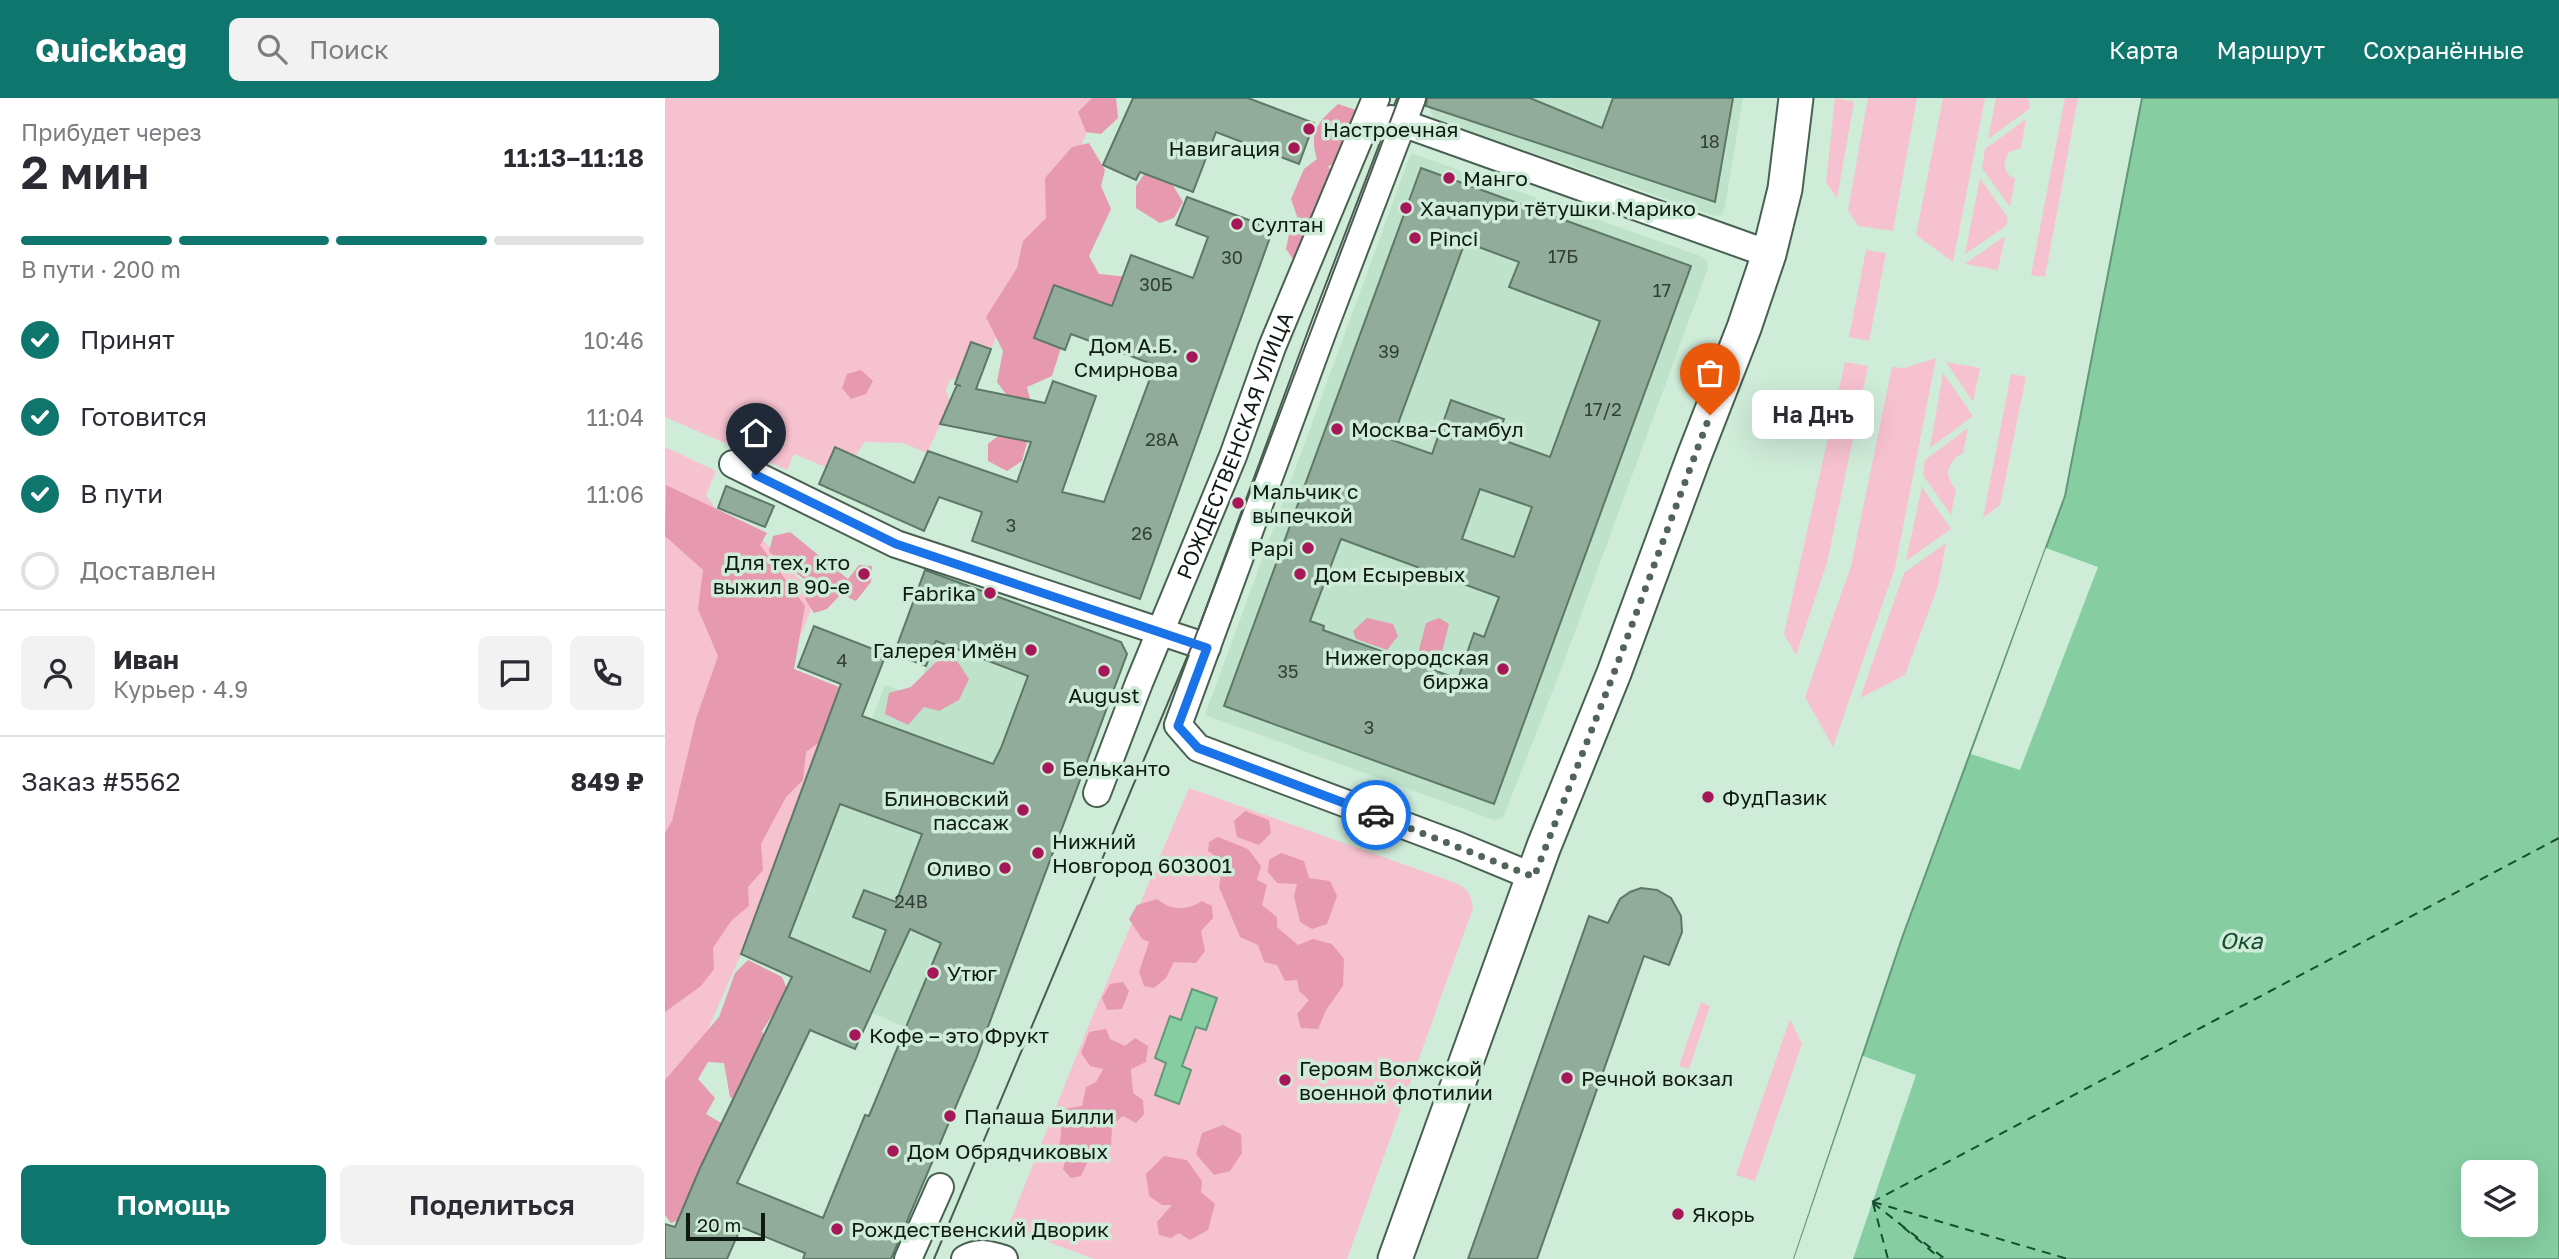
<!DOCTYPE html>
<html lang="ru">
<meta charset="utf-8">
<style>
body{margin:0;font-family:"Golos Text",sans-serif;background:#f2f2f3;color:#2b2b33;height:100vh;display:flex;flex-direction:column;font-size:26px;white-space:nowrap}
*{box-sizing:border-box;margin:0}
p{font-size:23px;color:#7c7c81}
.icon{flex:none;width:38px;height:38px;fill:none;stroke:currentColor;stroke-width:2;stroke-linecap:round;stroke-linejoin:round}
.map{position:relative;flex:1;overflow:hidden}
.side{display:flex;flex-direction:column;background:#fff;width:665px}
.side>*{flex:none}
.fabs{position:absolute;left:1796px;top:1062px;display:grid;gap:14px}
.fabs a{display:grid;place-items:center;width:77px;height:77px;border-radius:10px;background:#fff;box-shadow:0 7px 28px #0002;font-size:35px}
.scale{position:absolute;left:21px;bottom:18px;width:79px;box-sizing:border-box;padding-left:7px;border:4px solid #0f1a13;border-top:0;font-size:19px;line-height:24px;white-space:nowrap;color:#0f1a13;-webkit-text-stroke:5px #cfecd9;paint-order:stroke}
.pin{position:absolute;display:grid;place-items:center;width:60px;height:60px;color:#fff;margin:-72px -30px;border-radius:50% 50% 50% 0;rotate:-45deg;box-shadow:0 0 7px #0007}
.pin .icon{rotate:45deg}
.courier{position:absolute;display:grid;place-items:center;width:70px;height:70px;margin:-35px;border:5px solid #1a73e8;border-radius:50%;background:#fff;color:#222;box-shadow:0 2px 9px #0007}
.bubble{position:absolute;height:49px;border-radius:10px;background:#fff;box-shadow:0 7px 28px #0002;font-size:23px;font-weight:600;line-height:49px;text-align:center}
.headline em{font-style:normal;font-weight:600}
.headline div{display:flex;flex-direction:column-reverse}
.headline{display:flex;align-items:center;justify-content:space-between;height:119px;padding:0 21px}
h1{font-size:46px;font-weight:600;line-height:52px}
.bar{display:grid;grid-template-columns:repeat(4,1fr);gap:10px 7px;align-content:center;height:84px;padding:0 21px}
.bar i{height:9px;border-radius:5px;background:#e1e1e2}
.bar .active{background:#0f766e}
.bar p{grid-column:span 4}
.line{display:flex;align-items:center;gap:18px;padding:0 21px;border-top:2px solid #e1e1e2}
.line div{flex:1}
.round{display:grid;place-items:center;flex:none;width:74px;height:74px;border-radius:10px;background:#f2f2f3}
ol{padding:0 21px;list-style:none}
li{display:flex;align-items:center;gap:21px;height:77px}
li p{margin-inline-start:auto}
li .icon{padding:7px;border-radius:50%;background:#0f766e;color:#fff;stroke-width:4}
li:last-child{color:#7c7c81}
li i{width:38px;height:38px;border:4px solid #e1e1e2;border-radius:50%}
.primary-button{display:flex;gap:14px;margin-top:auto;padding:14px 21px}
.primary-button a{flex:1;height:80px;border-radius:10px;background:#0f766e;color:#fff;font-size:28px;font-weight:600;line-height:80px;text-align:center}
.primary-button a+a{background:#f2f2f3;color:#2b2b33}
header{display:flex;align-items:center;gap:42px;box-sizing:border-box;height:98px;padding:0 35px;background:#0f766e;color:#fff}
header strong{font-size:33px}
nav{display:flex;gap:38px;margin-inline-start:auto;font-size:24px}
.search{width:490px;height:63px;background:#f2f2f3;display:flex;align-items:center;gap:18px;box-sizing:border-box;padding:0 24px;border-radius:10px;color:#7c7c81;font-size:26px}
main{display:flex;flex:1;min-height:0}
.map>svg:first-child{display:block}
.built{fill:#bee2ca}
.green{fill:#f7c2d0}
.forest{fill:#e699af}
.water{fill:#86cea2;stroke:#629877;stroke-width:2;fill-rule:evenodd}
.pier{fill:#cfecd9}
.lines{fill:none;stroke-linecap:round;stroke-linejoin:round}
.ferry{stroke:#164d30;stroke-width:2;stroke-dasharray:9 7;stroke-linecap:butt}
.building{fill:#91ac9a;stroke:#5e7867;stroke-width:2;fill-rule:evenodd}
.minor-casing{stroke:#486151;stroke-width:30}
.major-casing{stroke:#486151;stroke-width:37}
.minor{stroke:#fff;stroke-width:26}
.major{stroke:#fff;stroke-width:33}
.tram{stroke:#4a5b50;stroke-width:2}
.done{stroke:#526458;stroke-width:7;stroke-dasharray:0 12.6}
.route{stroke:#1a73e8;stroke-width:9}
.poi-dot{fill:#a61757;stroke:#cfecd9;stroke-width:2.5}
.labels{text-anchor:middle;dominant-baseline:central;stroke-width:7;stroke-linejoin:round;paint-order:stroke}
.number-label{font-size:18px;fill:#303e35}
.poi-label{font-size:21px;fill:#0f1a13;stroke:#cfecd9;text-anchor:start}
.street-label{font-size:21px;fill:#0f1a13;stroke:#cfecd9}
.water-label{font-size:23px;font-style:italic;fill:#164d30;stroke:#cfecd9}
</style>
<header>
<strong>Quickbag</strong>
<div class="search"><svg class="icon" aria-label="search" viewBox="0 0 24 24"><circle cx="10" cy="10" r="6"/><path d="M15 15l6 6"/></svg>Поиск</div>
<nav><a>Карта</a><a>Маршрут</a><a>Сохранённые</a></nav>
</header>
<main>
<section class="side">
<div class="headline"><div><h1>2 мин</h1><p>Прибудет через</p></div><em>11:13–11:18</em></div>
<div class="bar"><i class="active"></i><i class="active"></i><i class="active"></i><i></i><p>В пути · 200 m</p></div>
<ol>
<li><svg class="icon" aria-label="check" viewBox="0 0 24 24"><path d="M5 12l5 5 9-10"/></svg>Принят<p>10:46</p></li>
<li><svg class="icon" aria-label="check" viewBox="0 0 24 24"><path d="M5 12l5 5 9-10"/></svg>Готовится<p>11:04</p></li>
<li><svg class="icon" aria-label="check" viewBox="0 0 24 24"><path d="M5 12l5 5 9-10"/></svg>В пути<p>11:06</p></li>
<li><i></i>Доставлен</li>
</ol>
<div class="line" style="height:126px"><a class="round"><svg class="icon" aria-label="person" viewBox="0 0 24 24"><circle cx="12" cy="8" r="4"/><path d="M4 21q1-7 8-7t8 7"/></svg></a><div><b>Иван</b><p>Курьер · 4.9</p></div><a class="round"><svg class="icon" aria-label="chat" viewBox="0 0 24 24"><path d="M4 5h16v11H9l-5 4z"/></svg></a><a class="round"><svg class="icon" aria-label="phone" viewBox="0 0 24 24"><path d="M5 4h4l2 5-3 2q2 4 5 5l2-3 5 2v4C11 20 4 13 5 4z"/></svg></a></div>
<div class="line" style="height:91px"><div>Заказ #5562</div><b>849 ₽</b></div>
<div class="primary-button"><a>Помощь</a><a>Поделиться</a></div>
</section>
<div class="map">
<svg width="1894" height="1161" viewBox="0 0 1894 1161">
<rect width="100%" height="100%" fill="#cfecd9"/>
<!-- built -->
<g class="built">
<path d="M766,0H1078L1060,108L1057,117L1050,118L768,20L763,6Z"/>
<path d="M746,55L1038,159L1042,163L1043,170L897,569L838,720L829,722L540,617Z"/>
<path d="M293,484L456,544L462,556L311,961L76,856L168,606L207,621L220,587L250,598Z"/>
</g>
<!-- green -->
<g class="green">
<path d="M0,0H437L326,251L306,244L292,280L285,282L281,292L285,305L262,355L238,345L200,344L190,358L170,350L161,369L129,356L122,372L0,319Z"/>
<path d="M1170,0L1189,4L1172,100L1161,85Z"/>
<path d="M1203,0H1252L1228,133L1193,128L1183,112Z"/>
<path d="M1278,0H1320L1288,164L1251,137Z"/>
<path d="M1331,0H1362L1365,5L1364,11L1323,41Z"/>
<path d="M1400,0H1413L1380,179L1366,177Z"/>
<path d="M1361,21L1356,50L1344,54C1337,65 1338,75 1350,81L1345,109L1317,70L1320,51Z"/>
<path d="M1315,80L1343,120L1341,128L1300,156Z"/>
<path d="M1340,138L1333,172L1300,166Z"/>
<path d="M1201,152L1221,155L1204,243L1184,239Z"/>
<path d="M1271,260L1230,470L1168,649L1140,599L1186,468L1227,269L1239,270Z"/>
<path d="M1180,264L1203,268L1162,465L1131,557L1119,536Z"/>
<path d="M1281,264L1315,270L1308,304Z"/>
<path d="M1278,275L1308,318L1265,350Z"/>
<path d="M1346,276L1361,279L1335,407L1318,420Z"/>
<path d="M1303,330L1298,355C1282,364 1278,377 1291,391L1286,417L1258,377L1260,362Z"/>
<path d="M0,349L51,373L41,397L58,421L94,438L151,499L117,584L168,606L76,856L0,1029Z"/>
<path d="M1257,389L1286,431L1241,463Z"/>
<path d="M1281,445L1273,488L1240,577L1195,600L1239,475Z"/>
<path d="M524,690L780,781C798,788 805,789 808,810L682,1161H429L343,1129L423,929Z"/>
<path d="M1036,904L1045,908L1024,971L1014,968Z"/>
<path d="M1125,921L1137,946L1090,1083L1071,1077Z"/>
</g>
<!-- forest -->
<g class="forest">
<path d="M427,0H451L453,20L436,36L421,34L413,14Z"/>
<path d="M673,6L691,12L700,21L683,61L663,68L671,81L644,156L628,161L621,151L624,136L635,127L626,101L639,71L652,61C643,34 654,23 673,6Z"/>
<path d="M424,45L440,72L436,88L446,111L424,158L434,176L464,179L471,203L400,237L387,278L362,289L369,318L357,363L342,373L323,363V346L340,332L346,303L332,284L338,253L321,219L352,170L358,143L381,120L380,80L407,49Z"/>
<path d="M482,72L501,76L518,104L509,120L495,125L471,110V88Z"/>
<path d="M196,272L208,283L201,296L186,301L177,290L182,276Z"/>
<path d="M1,387L102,435L95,447L140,508L129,571L196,598L161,639L141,654L138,682L121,699L96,746L98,772L83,789L84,808L66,823L48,850L49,871L36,888L0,914V735L7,723L31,621L53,558L33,511L38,472L0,438Z"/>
<path d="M125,434L183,481L194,467L207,468L206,484L191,503L176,496L162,511L149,515L140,501L148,488L104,454L108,438Z"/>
<path d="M702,520L728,526L733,538L722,552L691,541L688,533Z"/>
<path d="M774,520L784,526L775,562L762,564L754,552L761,525Z"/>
<path d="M274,561L292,563L304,581L294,602L274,613L259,609L243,627L220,616L224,595L246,589Z"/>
<path d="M580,713L604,722L606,735L594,747L572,739L569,723Z"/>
<path d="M553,739L583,751L596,768L592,782L602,787L597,807L612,819V829L633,847L648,841L667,846L679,861L678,888L661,912L653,931L636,930L632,916L644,902L634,893L632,882L620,883L612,867L599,864L593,847L575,839L554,789L558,764L543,753L544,744Z"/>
<path d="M616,755L639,763L644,780L665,783L672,798L662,826L647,831L635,824L629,798L632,786L612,785L603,774L604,762Z"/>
<path d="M492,801C507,813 521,813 537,803L547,808L548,820L536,833L540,853L531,865L509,864L501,880L489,890L479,888L474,874L484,844L477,841L464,821L472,807Z"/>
<path d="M83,862L117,879L123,893L97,933L118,972L92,1014L65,999L59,965L43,964L33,981L50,1000L41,1016L58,1026L24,1118L6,1125L0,1117V982L54,919L70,875Z"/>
<path d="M458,884L464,893L457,911L442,912L437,900L445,886Z"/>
<path d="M441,931L445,941L460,948L470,940L483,948L481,964L466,971L468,995L478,1002L479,1016L471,1025L458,1018L447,1027L446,1048L423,1063L416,1078L406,1080L398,1071L401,1060L394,1050C397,1037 395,1024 399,1011L417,1008L421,989L431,984L438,971L425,968L416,955L424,934Z"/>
<path d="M558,1027L576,1036L577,1055L565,1073L549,1077L531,1056L537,1035Z"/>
<path d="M499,1058L522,1062L537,1083L536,1094L550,1106L543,1132L525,1142L514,1135L506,1140L494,1137L492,1124L507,1107H497L484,1098L481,1076Z"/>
</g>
<!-- water -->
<g class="water">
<path d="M1477,0H1894V1161H1129L1237,840L1400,398ZM1808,1074H1860V1127H1808Z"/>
<path d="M527,891L552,900L541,932L531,929L517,968L526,972L514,1006L490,997L501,965L490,960L505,918L516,922Z"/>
</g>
<!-- pier -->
<g class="pier">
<path d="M1381,450L1433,469L1355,672L1306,656Z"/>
<path d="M1198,958L1251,977L1188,1161H1129Z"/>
</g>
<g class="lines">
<!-- ferry -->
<g class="ferry">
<path d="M1207,1104L1894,740"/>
<path d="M1208,1104L1403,1161"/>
<path d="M1208,1105L1280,1161"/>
<path d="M1208,1105L1223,1161"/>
<path d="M1238,1129L1276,1161"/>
</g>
</g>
<!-- building -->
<g class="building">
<path d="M468,0H583L649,25L634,66L551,34L528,94L475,74L471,82L438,67Z"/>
<path d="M762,0H865L937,30L948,0H1068L1050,104L761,8Z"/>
<path d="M756,70L1026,168L829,706L559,608ZM800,144L854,164L844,189L935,223L885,359L832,340L839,321L786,302L767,356L727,342ZM815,391L867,409L849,459L797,441ZM676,441L834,499L819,539L809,535L793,581L658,532L659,528L645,523Z"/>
<path d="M522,99L608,131L475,501L307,443L317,414L274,399L259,433L154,386L170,349L249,385L263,353L352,384L366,344L275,326L292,287L296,288L290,286L306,244L326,251L311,291L380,305L388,283L431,298L397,394L439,404L490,267L406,236L400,252L369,240L389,187L447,208L466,157L528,180L543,139L511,127Z"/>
<path d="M61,388L109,408L100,429L53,410Z"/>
<path d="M260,472L456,544L462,556L311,961L226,1161H138L140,1155L76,1129L62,1161H0V1126L10,1129L35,1070L127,879L76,856L176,586L133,569L149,528L221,556L197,618L328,666L336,650L363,578L271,543L261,568L229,556ZM175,706L257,736L231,804L199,792L188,819L221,832L205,874L124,839ZM245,831L276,845L204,1018L200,1017L158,1120L72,1085L145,932L190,951Z"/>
<path d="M976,790L992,792L1006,800L1016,818L1017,834L1004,867L979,858L872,1161H803L924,818L943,825L955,801L965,794Z"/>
</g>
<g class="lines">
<!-- minor casing -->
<g class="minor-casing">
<g id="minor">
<path d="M747,0L659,230L513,627L533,650L794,748L869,779"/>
<path d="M726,21L1104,156"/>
<path d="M68,366L231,446L542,549"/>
<path id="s1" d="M432,695L474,585L568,358L607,249L711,0"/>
<path d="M243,1161L275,1089"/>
<path d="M300,1161C314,1153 324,1156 339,1161"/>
</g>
</g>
<!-- major casing -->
<g class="major-casing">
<path id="major" d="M730,1161L879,748L949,575L1028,361L1079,230L1104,156L1120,91L1131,0"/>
</g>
<!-- minor -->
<use href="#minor" class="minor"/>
<!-- major -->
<use href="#major" class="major"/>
<!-- tram -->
<path class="tram" d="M269,1161L528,545L734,0"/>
</g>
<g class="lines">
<!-- done -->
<path class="done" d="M711,717L869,779L949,575L1045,317"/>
<!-- route -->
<path class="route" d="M91,377L231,446L542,550L513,628L533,650L711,717"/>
</g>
<!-- markers -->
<g class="poi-dot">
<circle cx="644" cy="31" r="7"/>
<circle cx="629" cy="50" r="7"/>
<circle cx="784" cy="80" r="7"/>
<circle cx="741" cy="110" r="7"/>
<circle cx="572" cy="126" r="7"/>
<circle cx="750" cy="140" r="7"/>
<circle cx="527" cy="259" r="7"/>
<circle cx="672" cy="331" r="7"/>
<circle cx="573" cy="405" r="7"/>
<circle cx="643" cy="450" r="7"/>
<circle cx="199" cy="476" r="7"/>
<circle cx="635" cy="476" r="7"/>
<circle cx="325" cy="495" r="7"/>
<circle cx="366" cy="552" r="7"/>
<circle cx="838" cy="571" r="7"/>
<circle cx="439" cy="573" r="7"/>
<circle cx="383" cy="670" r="7"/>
<circle cx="1043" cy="699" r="7"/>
<circle cx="358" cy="712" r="7"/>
<circle cx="373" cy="755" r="7"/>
<circle cx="340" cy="770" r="7"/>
<circle cx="268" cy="875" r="7"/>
<circle cx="190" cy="937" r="7"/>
<circle cx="902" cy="980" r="7"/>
<circle cx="620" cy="982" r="7"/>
<circle cx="285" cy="1018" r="7"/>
<circle cx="228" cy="1053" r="7"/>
<circle cx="1013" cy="1116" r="7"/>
<circle cx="172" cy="1131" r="7"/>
</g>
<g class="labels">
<!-- number labels -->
<g class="number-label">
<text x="1045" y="43">18</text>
<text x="898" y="158">17Б</text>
<text x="567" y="159">30</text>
<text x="491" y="186">30Б</text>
<text x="997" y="192">17</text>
<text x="724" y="253">39</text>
<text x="938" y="311">17/2</text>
<text x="497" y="341">28А</text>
<text x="346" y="427">3</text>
<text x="477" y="435">26</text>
<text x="177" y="562">4</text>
<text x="623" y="573">35</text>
<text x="704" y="629">3</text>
<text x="246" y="803">24В</text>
</g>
<!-- poi labels -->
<g class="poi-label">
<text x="658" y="31">Настроечная</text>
<text x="615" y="50" text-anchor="end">Навигация</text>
<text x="798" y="80">Манго</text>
<text x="755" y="110">Хачапури тётушки Марико</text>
<text x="586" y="126">Султан</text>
<text x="764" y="140">Pinci</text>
<text x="513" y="247" text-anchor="end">Дом А.Б.<tspan x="513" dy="24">Смирнова</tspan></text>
<text x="686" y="331">Москва-Стамбул</text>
<text x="587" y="393">Мальчик с<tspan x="587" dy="24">выпечкой</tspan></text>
<text x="629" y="450" text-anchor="end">Papi</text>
<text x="185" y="464" text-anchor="end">Для тех, кто<tspan x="185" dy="24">выжил в 90-е</tspan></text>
<text x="649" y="476">Дом Есыревых</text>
<text x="311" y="495" text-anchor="end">Fabrika</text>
<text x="352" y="552" text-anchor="end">Галерея Имён</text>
<text x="824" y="559" text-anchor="end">Нижегородская<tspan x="824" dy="24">биржа</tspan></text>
<text x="439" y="597" text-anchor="middle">August</text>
<text x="397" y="670">Бельканто</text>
<text x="1057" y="699">ФудПазик</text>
<text x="344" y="700" text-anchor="end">Блиновский<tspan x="344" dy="24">пассаж</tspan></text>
<text x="387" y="743">Нижний<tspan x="387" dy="24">Новгород 603001</tspan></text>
<text x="326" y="770" text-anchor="end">Оливо</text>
<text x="282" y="875">Утюг</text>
<text x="204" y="937">Кофе – это Фрукт</text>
<text x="634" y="970">Героям Волжской<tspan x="634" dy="24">военной флотилии</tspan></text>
<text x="916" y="980">Речной вокзал</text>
<text x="299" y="1018">Папаша Билли</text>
<text x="242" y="1053">Дом Обрядчиковых</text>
<text x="1027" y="1116">Якорь</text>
<text x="186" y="1131">Рождественский Дворик</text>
</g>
<!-- street labels -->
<g class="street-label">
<text stroke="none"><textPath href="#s1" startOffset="374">РОЖДЕСТВЕНСКАЯ УЛИЦА</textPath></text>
</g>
<!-- water labels -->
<g class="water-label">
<text x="1576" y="842">Ока</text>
</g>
</g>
</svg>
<div class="fabs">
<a><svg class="icon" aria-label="layers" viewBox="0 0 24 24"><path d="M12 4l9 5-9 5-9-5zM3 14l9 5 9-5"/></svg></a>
</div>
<div class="scale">20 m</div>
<div class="pin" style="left:1045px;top:317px;background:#ea580c"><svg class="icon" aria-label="bag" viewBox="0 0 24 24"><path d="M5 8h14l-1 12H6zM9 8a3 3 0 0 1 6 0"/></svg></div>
<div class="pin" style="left:91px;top:377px;background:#1f2937"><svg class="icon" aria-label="home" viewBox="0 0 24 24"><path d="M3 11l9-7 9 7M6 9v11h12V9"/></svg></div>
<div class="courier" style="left:711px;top:717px"><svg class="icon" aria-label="car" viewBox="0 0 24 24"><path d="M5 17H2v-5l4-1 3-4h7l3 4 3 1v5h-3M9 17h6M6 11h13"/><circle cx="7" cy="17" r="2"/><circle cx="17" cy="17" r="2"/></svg></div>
<div class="bubble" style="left:1087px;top:292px;width:122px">На Днъ</div>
</div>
</main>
